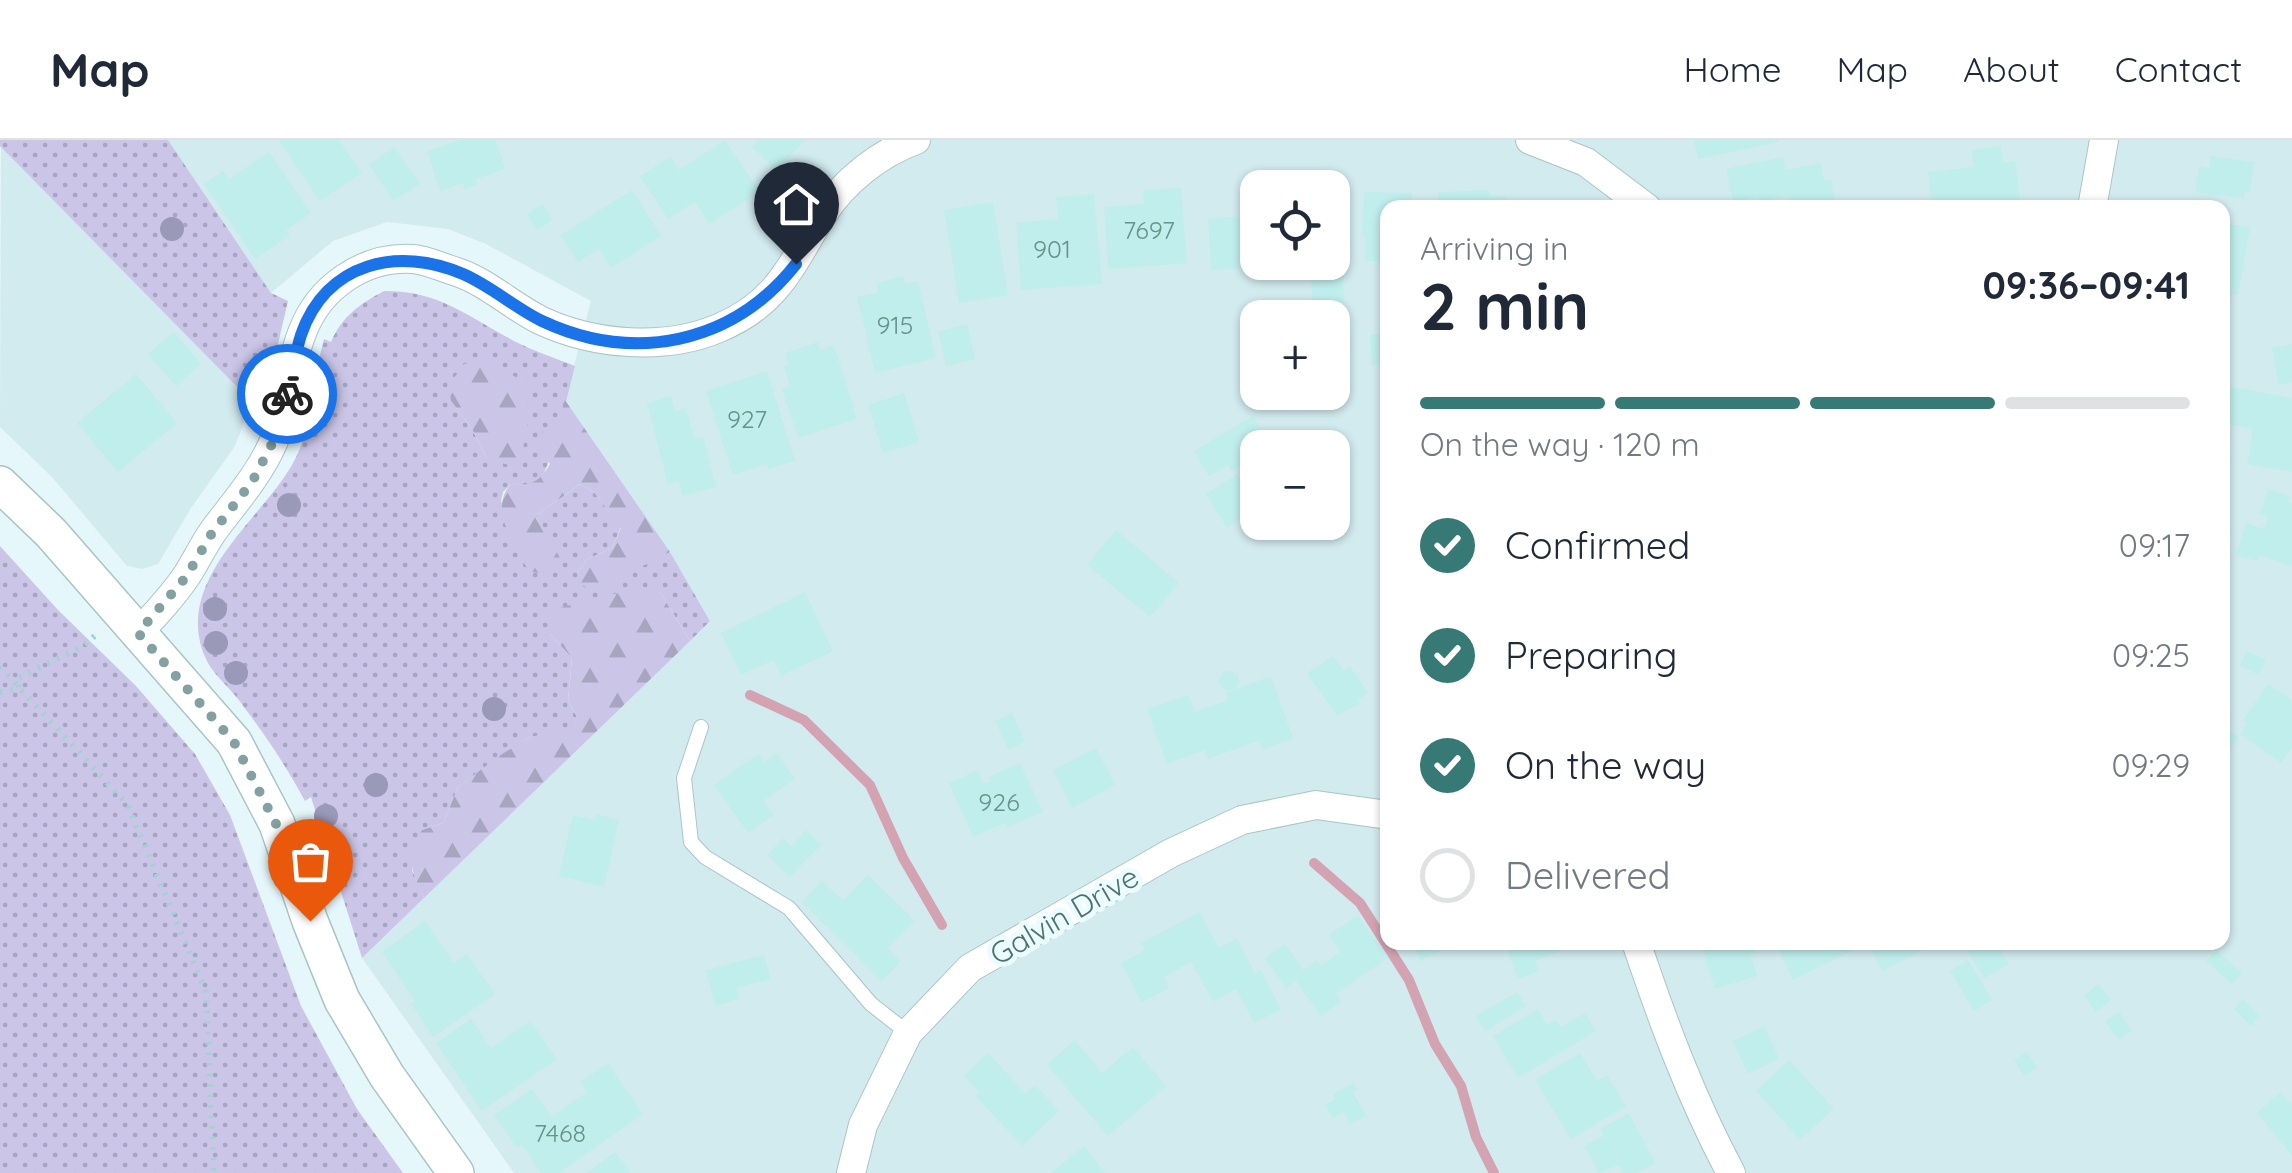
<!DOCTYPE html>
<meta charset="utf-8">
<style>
body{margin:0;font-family:Quicksand,sans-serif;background:#f2f2f3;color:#1f2937;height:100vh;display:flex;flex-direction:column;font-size:38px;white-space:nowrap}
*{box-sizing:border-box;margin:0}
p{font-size:32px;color:#747a83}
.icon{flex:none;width:55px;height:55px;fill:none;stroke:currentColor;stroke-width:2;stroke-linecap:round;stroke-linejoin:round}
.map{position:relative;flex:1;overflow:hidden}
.panel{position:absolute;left:1380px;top:60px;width:850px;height:750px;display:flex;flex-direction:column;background:#fff;border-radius:20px;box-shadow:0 2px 8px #0004}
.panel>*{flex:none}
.fabs{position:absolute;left:1240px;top:30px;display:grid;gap:20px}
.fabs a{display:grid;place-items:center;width:110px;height:110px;border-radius:20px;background:#fff;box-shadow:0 2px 8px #0004;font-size:50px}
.pin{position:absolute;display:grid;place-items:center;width:85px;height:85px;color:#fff;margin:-102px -42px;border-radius:50% 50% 50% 0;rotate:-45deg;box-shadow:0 0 10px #0007}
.pin .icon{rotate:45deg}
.courier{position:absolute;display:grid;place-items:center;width:100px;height:100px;margin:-50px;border:8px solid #1a73e8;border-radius:50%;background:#fff;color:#222;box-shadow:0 2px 12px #0007}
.summary em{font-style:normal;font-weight:700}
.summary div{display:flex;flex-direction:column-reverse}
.summary{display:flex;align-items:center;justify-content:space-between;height:170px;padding:0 40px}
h1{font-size:65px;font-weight:700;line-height:75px}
.bar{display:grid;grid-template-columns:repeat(4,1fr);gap:15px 10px;align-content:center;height:120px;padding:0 40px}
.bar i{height:12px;border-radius:8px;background:#e0e1e3}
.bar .on{background:#377974}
.bar p{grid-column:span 4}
ol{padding:0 40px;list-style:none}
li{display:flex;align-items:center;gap:30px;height:110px}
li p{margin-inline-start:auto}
li .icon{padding:10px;border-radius:50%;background:#377974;color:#fff;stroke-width:4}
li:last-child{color:#747a83}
li i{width:55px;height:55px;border:5px solid #e0e1e3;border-radius:50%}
header{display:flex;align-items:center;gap:60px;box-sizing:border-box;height:140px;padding:0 50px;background:#fff;border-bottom:2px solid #e0e1e3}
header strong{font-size:48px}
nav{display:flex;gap:55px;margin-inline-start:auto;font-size:35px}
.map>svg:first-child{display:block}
.residential{fill:#d2ebef;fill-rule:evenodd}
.grass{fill:url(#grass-dots);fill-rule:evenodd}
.forest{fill:url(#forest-firs)}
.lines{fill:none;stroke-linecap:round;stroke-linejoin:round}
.stream{stroke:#d4a3b1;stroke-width:10}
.building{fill:#c0eeec}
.service-casing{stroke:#a8c5c6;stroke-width:16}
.minor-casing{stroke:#a8c5c6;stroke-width:30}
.tertiary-casing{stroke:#a8c5c6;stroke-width:38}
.path{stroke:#a3d3d1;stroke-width:6;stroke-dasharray:2.5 8;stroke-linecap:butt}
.service{stroke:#fff;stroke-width:14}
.minor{stroke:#fff;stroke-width:28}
.tertiary{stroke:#fff;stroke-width:35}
.tree{fill:#9a99b8}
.done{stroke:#83a1a0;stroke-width:10;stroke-dasharray:0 18}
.route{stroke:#1a73e8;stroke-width:12}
.labels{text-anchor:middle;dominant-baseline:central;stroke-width:10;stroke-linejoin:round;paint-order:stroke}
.number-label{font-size:25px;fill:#6a918e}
.street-label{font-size:30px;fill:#4d726f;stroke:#ecfbfe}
</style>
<header>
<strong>Map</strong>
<nav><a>Home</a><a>Map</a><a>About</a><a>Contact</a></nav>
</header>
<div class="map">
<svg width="2292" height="1033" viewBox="0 0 2292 1033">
<defs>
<pattern id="grass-dots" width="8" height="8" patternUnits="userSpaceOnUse" patternTransform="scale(2.5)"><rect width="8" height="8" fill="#cbc6e7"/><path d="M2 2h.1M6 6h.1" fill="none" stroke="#a7a5bf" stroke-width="1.8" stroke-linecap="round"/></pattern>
<pattern id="forest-firs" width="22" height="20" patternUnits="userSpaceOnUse" patternTransform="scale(2.5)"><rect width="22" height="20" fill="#cbc6e7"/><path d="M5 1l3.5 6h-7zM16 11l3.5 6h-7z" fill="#a7a5bf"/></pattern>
</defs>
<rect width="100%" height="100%" fill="#e6f7fb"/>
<!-- residential -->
<g class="residential">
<path d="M168,0H2292V1033H514L362,818L710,481L670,412L565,260L591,161L486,104L448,89L387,82L333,101L271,153ZM1258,48H1332V122H1258ZM1388,68H2222V802H1388ZM1258,178H1332V252H1258ZM1258,308H1332V382H1258Z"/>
<path d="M1,5L252,262L235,306L191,368L158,424L142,429L127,426L52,337L0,287Z"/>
</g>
<!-- grass -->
<g class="grass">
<path d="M0,0H168L271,153L288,161L264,264L252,262L0,6Z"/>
<path d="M384,151C441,151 468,177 516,202C534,211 555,218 575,226C569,248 552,327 540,339C532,347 521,345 511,344L503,352L501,361L529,430L552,435L559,418L536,376C550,364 565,357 579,344L594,352L621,387L612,408L586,420L577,434C611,431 639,428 670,412L710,481L690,501L660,452L550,494L572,518L568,560L577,577L573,587L528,598L458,647L443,683L422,690L412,730L424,758L362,818L311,657L305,661C285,624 263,592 238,559C227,545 211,532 205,517C173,441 258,383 292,325C314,287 312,241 324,199L331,202C342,176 360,164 384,151ZM528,243L487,319L472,289L451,261Z"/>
<path d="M0,406L58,470L136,546L195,614L230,675L301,866L357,969L403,1033H0Z"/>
</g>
<!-- forest -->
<g class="forest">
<path d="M485,222L528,243L527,288L521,320L509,325L487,319L472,289L451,261L449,245L464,224Z"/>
<path d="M565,260L670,412L648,424L625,430L613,445L595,452L582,445L577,434L586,420L612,408L621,388L594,352L579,344C565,357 550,364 536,376L560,418L552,436L529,431C515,408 488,368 511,344C532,346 539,342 550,324L538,308L543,291L558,282Z"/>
<path d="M660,452L690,501L424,758C411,729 405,719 422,690L443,683L458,647L499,616L528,598L573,586L577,577L568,560L572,518L550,494L551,470L618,453Z"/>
</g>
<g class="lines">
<!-- stream -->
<g class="stream">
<path d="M750,555L804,580L870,645L903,718L942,785"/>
<path d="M1314,723L1360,763L1409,840L1435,904L1461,946L1476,997L1494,1033"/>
</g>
</g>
<!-- building -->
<g class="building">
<path d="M279,0H339L362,33L320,61Z"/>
<path d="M460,0H496L505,29L476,39L477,45L465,49L463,43L440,51L427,11Z"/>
<path d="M725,0L760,52L709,84L695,62L668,79L640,36L670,17L679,30Z"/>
<path d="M758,0H806L776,30L752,7Z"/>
<path d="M1694,0H1779V2L1698,19Z"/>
<path d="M2001,6L2003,23L2015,21L2021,68H1932L1928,32L1973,27L1972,10Z"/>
<path d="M394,7L420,44L394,61L369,25Z"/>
<path d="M269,12L311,73L286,90L290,95L255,119L204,44L223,31L229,39Z"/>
<path d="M2210,16L2254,22L2250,52H2245L2244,59L2195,52L2199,26L2209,28Z"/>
<path d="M1783,17L1786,30L1821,23L1824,41L1831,40L1836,67L1790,68L1788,56L1760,62L1758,57L1733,62L1726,29Z"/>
<rect x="1277" y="30" width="41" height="18"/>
<path d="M1181,48L1187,123L1108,129L1104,67L1144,64L1143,50Z"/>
<path d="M632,50L661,96L611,128L599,109L578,122L561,95Z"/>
<path d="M1489,50L1490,57L1506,56L1507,68H1439L1438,52Z"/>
<path d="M1364,52L1412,53V60H1435V68H1388V121H1365V96H1362Z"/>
<path d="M1094,54L1102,144L1021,150L1016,83L1058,79L1056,57Z"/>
<path d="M993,62L1008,155L959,163L944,70Z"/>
<path d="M542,64L553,80L537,90L527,74Z"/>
<path d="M1254,75L1256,106L1242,107L1243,128L1211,130L1208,79Z"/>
<path d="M2222,83L2250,87L2238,155L2222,153Z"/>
<path d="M1332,99H1337V119H1343L1344,168H1312L1311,122H1332Z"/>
<path d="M903,136L905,144L918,141L936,218L875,233L857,157L879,152L877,143Z"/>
<path d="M967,184L975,219L946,226L938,191Z"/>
<path d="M174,192L201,224L176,246L148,214Z"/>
<path d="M1370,194H1388V225H1371Z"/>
<path d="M818,202L820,210L834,205L857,279L798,298L782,249L790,246L784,227L789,225L785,213Z"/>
<path d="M2292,204V242L2279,245L2272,208Z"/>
<path d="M767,231L795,321L768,329L767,324L733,335L706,251Z"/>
<path d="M136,234L177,283L118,332L77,283Z"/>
<path d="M2227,246L2292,258V332L2247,324L2253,289L2222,283Z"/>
<path d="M904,253L919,302L883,313L868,265Z"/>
<path d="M671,256L675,271L686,268L694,298L703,297L716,347L682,356L679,341L668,344L647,263Z"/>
<path d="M1253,276L1272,308H1258V316L1232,331L1228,325L1209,336L1194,311Z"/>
<path d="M1237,334L1258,368L1227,387L1206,354Z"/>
<path d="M2268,349L2290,356L2288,362L2292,363V426L2259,415L2257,421L2236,415L2246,383L2264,389L2268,377L2260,374Z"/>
<path d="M1116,390L1179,443L1150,477L1087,425Z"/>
<path d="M805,452L833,511L781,536L773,520L741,535L721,493Z"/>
<path d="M2247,511L2266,520L2259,535L2240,526Z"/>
<path d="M1333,516L1344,531L1350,527L1368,553L1358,560L1360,564L1337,575L1307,533Z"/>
<circle cx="1229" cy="541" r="10"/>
<path d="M1271,536L1293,598L1262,610L1258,601L1208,619L1205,610L1167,624L1147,569L1189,555L1195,572L1228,560L1226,553Z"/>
<path d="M2268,544L2292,560V608L2281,623L2240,594L2247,583L2243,580Z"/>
<path d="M1012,573L1025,602L1008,609L995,581Z"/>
<path d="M2222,586L2239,597L2222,622Z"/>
<path d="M1096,608L1115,645L1072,668L1053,630Z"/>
<path d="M777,613L795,639L763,661L773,675L748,693L714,645L758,614L764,622Z"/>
<path d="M1020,623L1043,672L1008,687L1005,683L973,697L949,643L978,630L984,644L990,641L988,637Z"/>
<path d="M596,674L619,680L604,747L559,736L573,675L595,680Z"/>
<path d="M806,690L821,705L790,737L767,715L783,698L791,706Z"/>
<path d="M868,735L915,781L888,808L901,821L882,841L802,762L822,741L843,761Z"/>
<path d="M1200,772L1219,808L1237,799L1255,833L1261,830L1281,869L1254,883L1236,849L1213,862L1191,822L1164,837L1169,848L1141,863L1121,823L1145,810L1141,803Z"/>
<path d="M1358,775L1388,818L1336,854L1341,862L1321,876L1296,841L1286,848L1265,818L1285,804L1303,830L1317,820L1321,826L1340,812L1329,795Z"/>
<path d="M425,781L454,823L467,814L495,854L433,897L411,864L415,861L382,812Z"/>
<path d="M1411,802H1456L1420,821Z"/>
<path d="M1504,802H1559L1562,810L1535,821L1539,831L1518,839Z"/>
<path d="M1700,802H1752L1755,813L1750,814L1757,836L1715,849Z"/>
<path d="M1774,802H1857L1860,807L1793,840Z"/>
<path d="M1867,802H1938L1882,831Z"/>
<path d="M1976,802H1996L2009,824L1984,838L1966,809Z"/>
<path d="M2216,810L2242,833L2232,844L2206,821Z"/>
<path d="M764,815L771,839L736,848L739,859L715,866L706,830Z"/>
<path d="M1968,820L1992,860L1974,871L1950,831Z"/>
<path d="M2098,844L2111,860L2096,872L2084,856Z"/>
<path d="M1517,852L1526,866L1485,891L1476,876Z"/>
<path d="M2243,859L2260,876L2251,886L2234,869Z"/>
<path d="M1538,869L1547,885L1556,880L1561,887L1585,873L1596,891L1518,938L1493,896Z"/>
<path d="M2119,872L2132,890L2119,900L2105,882Z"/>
<path d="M471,879L491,908L530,881L557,919L482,971L436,903Z"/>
<path d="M1764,886L1779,919L1748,934L1733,901Z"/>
<path d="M1075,900L1102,933L1133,907L1166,946L1108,996L1047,925Z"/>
<path d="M2027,912L2037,928L2024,936L2014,920Z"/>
<path d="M988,913L1026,954L1035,945L1059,971L1022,1006L975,955L979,952L964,936Z"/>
<path d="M1580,913L1597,941L1607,935L1626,966L1571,999L1535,940Z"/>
<path d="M1789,920L1834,969L1800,1000L1756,951Z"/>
<path d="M608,923L643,974L559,1033H541L522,1005L517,1008L494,975L532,949L552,976L587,952L580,942Z"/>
<path d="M1353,943L1357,950L1353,952L1366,976L1350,984L1343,972L1332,978L1325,964L1336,959L1333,954Z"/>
<path d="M2280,952L2292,964V1016L2257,973Z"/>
<path d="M1629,973L1655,1023L1636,1033H1623L1619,1025L1599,1033L1584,1006L1603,996L1600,989Z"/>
<path d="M1084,1006L1105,1033H1051Z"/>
<path d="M615,1012L631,1033H587Z"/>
</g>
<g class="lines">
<!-- service casing -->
<g class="service-casing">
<path id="service" d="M701,587L684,638L691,702L705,717L789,768L871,864L908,893"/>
</g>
<!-- minor casing -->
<g class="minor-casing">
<g id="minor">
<path d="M1530,0L1586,22L1647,68"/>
<path d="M2092,68L2104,0"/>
<path d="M138,493C155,475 173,456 187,435C196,421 204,404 214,390C235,362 259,335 273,303C288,268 288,228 302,193C319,147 364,116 413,119C427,120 443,128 457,132C487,142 513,167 542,181C594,205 665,211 719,188C779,163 792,123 823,74C844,41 880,13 916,0"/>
<path d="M1636,802C1663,882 1691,958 1731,1033"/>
<path d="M851,1033L863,985L908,893L970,828L1171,713L1242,680L1316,665L1388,675"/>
</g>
</g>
<!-- tertiary casing -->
<g class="tertiary-casing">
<path id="tertiary" d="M0,344L51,393L234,602L277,684L310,781L342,860L387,936L456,1033"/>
</g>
<!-- path -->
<g class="path">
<path d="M0,527L127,664L206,852L214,1033"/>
<path d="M0,552L19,549L18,538L83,506L97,494"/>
</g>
<!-- service -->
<use href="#service" class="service"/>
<!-- minor -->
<use href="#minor" class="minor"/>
<!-- tertiary -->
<use href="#tertiary" class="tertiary"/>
</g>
<!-- trees -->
<g class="tree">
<circle cx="172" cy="89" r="12"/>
<circle cx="289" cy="365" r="12"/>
<circle cx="215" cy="469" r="12"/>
<circle cx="216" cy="503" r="12"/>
<circle cx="236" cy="533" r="12"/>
<circle cx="494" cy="569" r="12"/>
<circle cx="376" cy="645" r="12"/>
<circle cx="326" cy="676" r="12"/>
</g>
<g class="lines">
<!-- done -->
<path class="done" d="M287,254L273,302L252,342L212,393L186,437L138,493L234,602L276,684L310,781"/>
<!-- route -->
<path class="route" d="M287,254C292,235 295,214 301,195C326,122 399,106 463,134C491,146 515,168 542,181C634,224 733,204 796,124"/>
</g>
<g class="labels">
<!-- number labels -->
<g class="number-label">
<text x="1149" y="89">7697</text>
<text x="1052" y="108">901</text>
<text x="895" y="184">915</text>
<text x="747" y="278">927</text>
<text x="999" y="661">926</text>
<text x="560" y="992">7468</text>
</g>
<!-- street labels -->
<g class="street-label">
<text transform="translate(1064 775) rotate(-30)">Galvin Drive</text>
</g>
</g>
</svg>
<div class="fabs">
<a><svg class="icon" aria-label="locate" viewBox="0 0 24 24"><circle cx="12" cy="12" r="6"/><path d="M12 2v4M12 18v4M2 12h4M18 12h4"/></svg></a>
<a>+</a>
<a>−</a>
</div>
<div class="pin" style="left:310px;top:781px;background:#ea580c"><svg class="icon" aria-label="bag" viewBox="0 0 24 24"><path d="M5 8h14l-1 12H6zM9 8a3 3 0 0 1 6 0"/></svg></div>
<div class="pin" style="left:796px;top:124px;background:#1f2937"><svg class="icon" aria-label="home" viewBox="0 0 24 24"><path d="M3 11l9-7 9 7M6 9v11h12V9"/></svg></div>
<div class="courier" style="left:287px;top:254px"><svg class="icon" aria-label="bike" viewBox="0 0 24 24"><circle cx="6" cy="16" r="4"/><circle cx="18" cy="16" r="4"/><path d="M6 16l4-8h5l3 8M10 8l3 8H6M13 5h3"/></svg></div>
<section class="panel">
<div class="summary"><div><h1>2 min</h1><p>Arriving in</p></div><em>09:36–09:41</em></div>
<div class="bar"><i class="on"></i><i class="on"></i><i class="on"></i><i></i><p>On the way · 120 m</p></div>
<ol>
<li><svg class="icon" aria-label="check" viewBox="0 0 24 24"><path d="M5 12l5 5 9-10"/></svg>Confirmed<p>09:17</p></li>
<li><svg class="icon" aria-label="check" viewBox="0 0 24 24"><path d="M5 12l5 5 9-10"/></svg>Preparing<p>09:25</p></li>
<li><svg class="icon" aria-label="check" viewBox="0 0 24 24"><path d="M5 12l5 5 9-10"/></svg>On the way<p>09:29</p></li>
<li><i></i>Delivered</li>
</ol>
</section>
</div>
